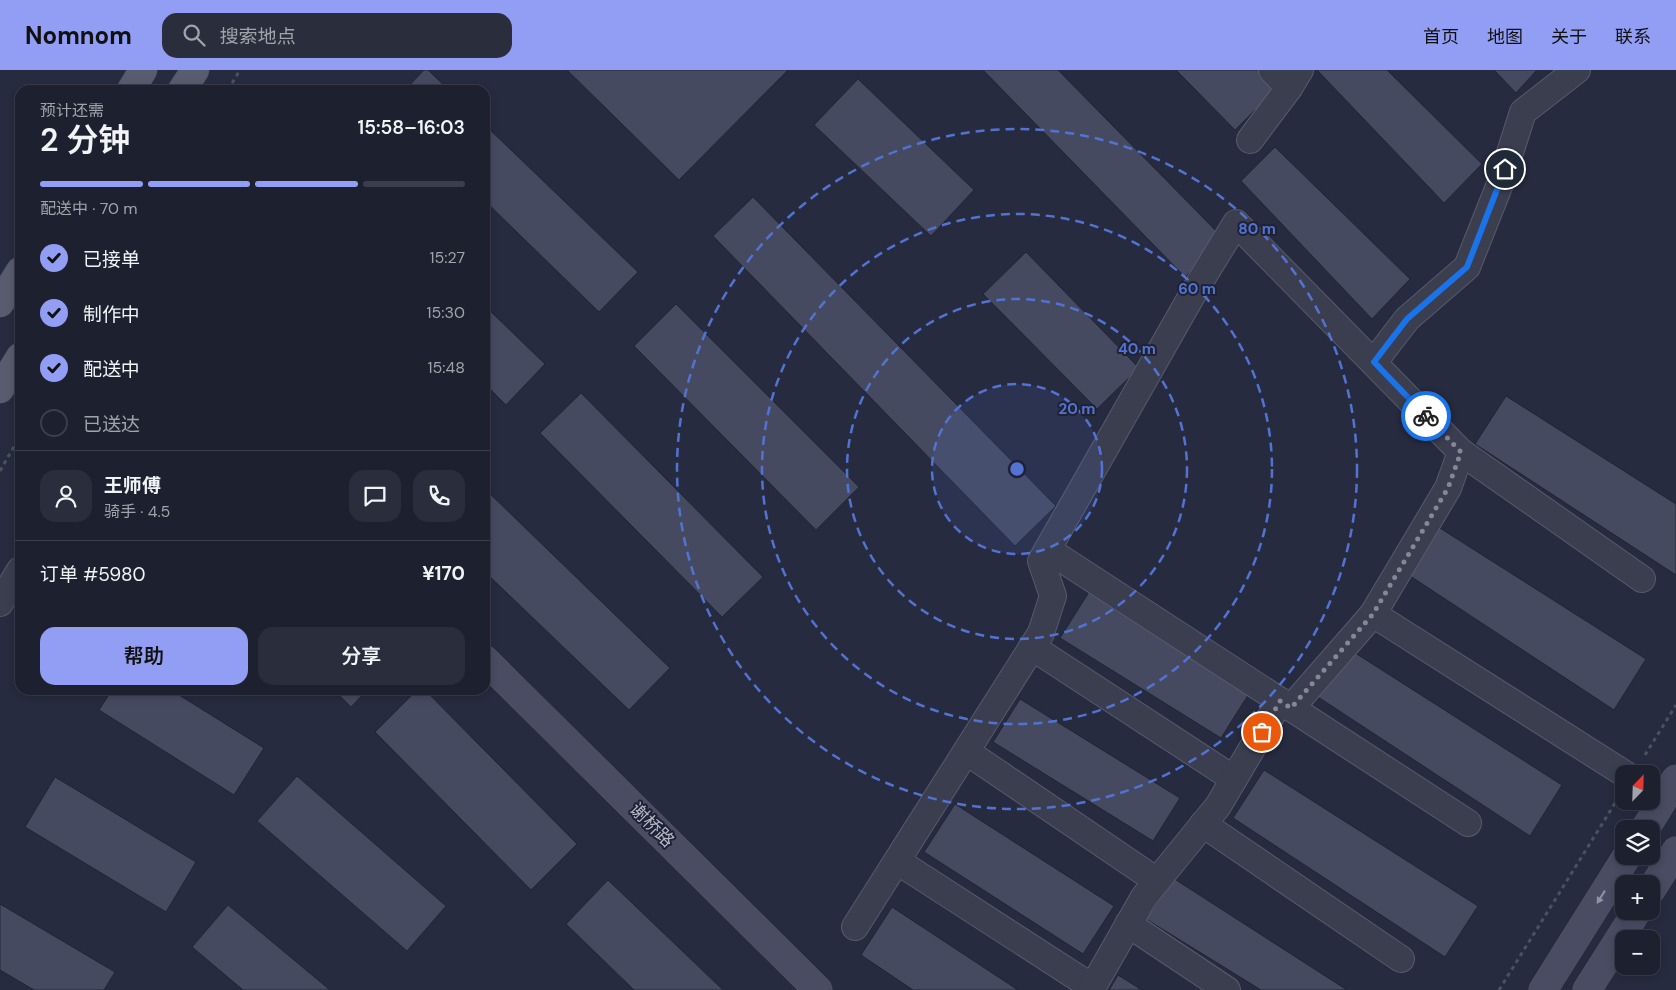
<!DOCTYPE html>
<html lang="zh">
<meta charset="utf-8">
<style>
body{margin:0;font-family:"DM Sans","Noto Sans SC",sans-serif;background:#2a2d3b;color:#f1f3f6;height:100vh;display:flex;flex-direction:column;font-size:19px;white-space:nowrap}
*{box-sizing:border-box;margin:0}
p{font-size:16px;color:#a0a3aa}
.icon{flex:none;width:28px;height:28px;fill:none;stroke:currentColor;stroke-width:2;stroke-linecap:round;stroke-linejoin:round}
.map{position:relative;flex:1;overflow:hidden}
.details{position:absolute;left:15px;top:15px;width:475px;height:610px;display:flex;flex-direction:column;background:#1d202f;border-radius:15px;box-shadow:0 2px 8px #0003,0 0 0 1px #3b3e4b}
.details>*{flex:none}
.needle{width:32px;rotate:23deg}
.fabs{position:absolute;left:1615px;top:695px;display:grid;gap:10px}
.fabs a{display:grid;place-items:center;width:45px;height:45px;border-radius:10px;background:#1d202f;box-shadow:0 2px 8px #0003,0 0 0 1px #3b3e4b;font-size:25px}
.pin{position:absolute;display:grid;place-items:center;width:42px;height:42px;color:#fff;margin:-21px;border:2px solid #fff;border-radius:50%;box-shadow:0 1px 5px #0007}
.courier{position:absolute;display:grid;place-items:center;width:50px;height:50px;margin:-25px;border:4px solid #1a73e8;border-radius:50%;background:#fff;color:#222;box-shadow:0 1px 6px #0007}
.overview em{font-style:normal;font-weight:600}
.overview div{display:flex;flex-direction:column-reverse}
.overview{display:flex;align-items:center;justify-content:space-between;height:85px;padding:0 25px}
h1{font-size:32px;font-weight:600;line-height:38px}
.bar{display:grid;grid-template-columns:repeat(4,1fr);gap:8px 5px;align-content:center;height:60px;padding:0 25px}
.bar i{height:6px;border-radius:4px;background:#3b3e4b}
.bar .selected{background:#929ef3}
.bar p{grid-column:span 4}
.line{display:flex;align-items:center;gap:12px;padding:0 25px;border-top:1px solid #3b3e4b}
.line div{flex:1}
.round{display:grid;place-items:center;flex:none;width:52px;height:52px;border-radius:15px;background:#2a2d3b}
ol{padding:0 25px;list-style:none}
li{display:flex;align-items:center;gap:15px;height:55px}
li p{margin-inline-start:auto}
li .icon{padding:5px;border-radius:50%;background:#929ef3;color:#111;stroke-width:4}
li:last-child{color:#a0a3aa}
li i{width:28px;height:28px;border:2px solid #3b3e4b;border-radius:50%}
.action{display:flex;gap:10px;margin-top:auto;padding:10px 25px}
.action a{flex:1;height:58px;border-radius:15px;background:#929ef3;color:#111;font-size:20px;font-weight:600;line-height:58px;text-align:center}
.action a+a{background:#2a2d3b;color:#f1f3f6}
header{display:flex;align-items:center;gap:30px;box-sizing:border-box;height:70px;padding:0 25px;background:#929ef3;color:#111}
header strong{font-size:24px}
nav{display:flex;gap:28px;margin-inline-start:auto;font-size:18px}
.search{width:350px;height:45px;background:#2a2d3b;display:flex;align-items:center;gap:12px;box-sizing:border-box;padding:0 18px;border-radius:15px;color:#a0a3aa;font-size:19px}
.map>svg:first-child{display:block}
.building{fill:#464a60;stroke:#212436}
.lines{fill:none;stroke-linecap:round;stroke-linejoin:round}
.street-casing{stroke:#585b6c;stroke-width:28}
.secondary-casing{stroke:#585b6c;stroke-width:29}
.primary-casing{stroke:#444658;stroke-width:29}
.path{stroke:#47545d;stroke-width:3;stroke-dasharray:4 4;stroke-linecap:butt}
.street{stroke:#3b3e4f;stroke-width:26}
.secondary{stroke:#494c62;stroke-width:28}
.primary{stroke:#595c6f;stroke-width:28}
.oneway{fill:#9093a5}
.done{stroke:#858799;stroke-width:5;stroke-dasharray:0 9}
.route{stroke:#1a73e8;stroke-width:6}
.ring{fill:none;stroke:#5373d3;stroke-width:2.5;stroke-dasharray:9 6}
.labels{text-anchor:middle;dominant-baseline:central;stroke-width:4;stroke-linejoin:round;paint-order:stroke}
.street-label{font-size:18px;fill:#b7b9c9;stroke:#1f2234}
.centre{fill:#5373d3;stroke:#1f2234;stroke-width:2.5}
.ring-label{font-size:15px;text-anchor:middle;font-weight:bold;fill:#5373d3;stroke:#1f2234;stroke-width:4;stroke-linejoin:round;paint-order:stroke}
</style>
<header>
<strong>Nomnom</strong>
<div class="search"><svg class="icon" aria-label="search" viewBox="0 0 24 24"><circle cx="10" cy="10" r="6"/><path d="M15 15l6 6"/></svg>搜索地点</div>
<nav><a>首页</a><a>地图</a><a>关于</a><a>联系</a></nav>
</header>
<div class="map">
<svg width="1676" height="920" viewBox="0 0 1676 920">
<rect width="100%" height="100%" fill="#272b3f"/>
<!-- building -->
<g class="building">
<path d="M424,0H428L449,20H405Z"/>
<path d="M567,0H788L679,110Z"/>
<path d="M983,0H1058L1224,169L1185,207Z"/>
<path d="M1176,0H1258L1277,18L1235,60Z"/>
<path d="M1317,0H1387L1482,94L1444,133Z"/>
<path d="M1494,0H1537L1516,23Z"/>
<path d="M858,9L974,120L931,166L814,55Z"/>
<path d="M485,55L638,202L599,242L485,131Z"/>
<path d="M1275,77L1410,209L1372,249L1241,111Z"/>
<path d="M753,127L1056,436L1015,476L713,166Z"/>
<path d="M1026,182L1139,298L1097,339L983,224Z"/>
<path d="M676,234L859,417L816,460L634,276Z"/>
<path d="M485,236L545,294L506,335L485,314Z"/>
<path d="M581,323L763,507L722,547L540,363Z"/>
<path d="M1506,326L1676,434V505L1475,374Z"/>
<path d="M485,419L670,598L629,640L485,502Z"/>
<path d="M1432,453L1646,589L1614,640L1401,500Z"/>
<path d="M1089,522L1250,622L1221,668L1060,568Z"/>
<path d="M1349,579L1562,715L1530,766L1318,627Z"/>
<path d="M112,620H171L264,678L234,725L99,640Z"/>
<path d="M334,620H367L351,637Z"/>
<path d="M417,620H425L577,774L531,820L375,662Z"/>
<path d="M1020,629L1180,728L1153,771L993,672Z"/>
<path d="M1264,700L1478,836L1445,887L1233,748Z"/>
<path d="M297,706L446,836L407,881L257,751Z"/>
<path d="M55,707L196,792L166,842L25,757Z"/>
<path d="M955,734L1114,836L1083,884L924,782Z"/>
<path d="M1173,808L1347,920H1261L1146,849Z"/>
<path d="M608,810L723,920H634L566,854Z"/>
<path d="M0,834L115,902L104,920H34L0,900Z"/>
<path d="M228,835L330,920H243L192,877Z"/>
<path d="M892,837L1018,920H913L861,885Z"/>
<path d="M1118,905L1142,920H1109Z"/>
</g>
<g class="lines">
<!-- street casing -->
<g class="street-casing">
<g id="street">
<path d="M1272,0L1289,18L1300,0"/>
<path d="M1250,70L1289,18"/>
<path d="M1374,292L1407,249L1467,197L1500,114L1523,42L1577,0"/>
<path d="M1461,382L1642,509"/>
<path d="M1048,480L1468,753"/>
<path d="M0,533L20,500"/>
<path d="M1373,544L1625,704"/>
<path d="M1032,577L1234,709"/>
<path d="M967,682L1157,811"/>
<path d="M1203,754L1401,889"/>
<path d="M897,791L1092,917"/>
<path d="M1128,854L1227,920"/>
<path d="M855,857L1041,563L1053,526L1041,491L1195,220L1236,153L1461,382L1448,418L1373,544L1291,638"/>
<path d="M1091,920L1144,827L1218,736L1280,631"/>
</g>
</g>
<!-- secondary casing -->
<g class="secondary-casing">
<g id="secondary">
<path d="M485,590L818,920"/>
<path d="M1645,759L1676,709"/>
<path d="M1651,820L1676,781"/>
<path d="M1543,920L1627,786"/>
<path d="M1587,920L1637,841"/>
</g>
</g>
<!-- primary casing -->
<g class="primary-casing">
<g id="primary">
<path d="M131,20L143,0"/>
<path d="M182,20L195,0"/>
<path d="M0,233L20,201"/>
<path d="M0,319L20,287"/>
</g>
</g>
<!-- path -->
<g class="path">
<path d="M228,20L240,0"/>
<path d="M0,401L20,366"/>
<path d="M1645,685L1676,635"/>
<path d="M1499,920L1617,730"/>
</g>
<!-- street -->
<use href="#street" class="street"/>
<!-- secondary -->
<use href="#secondary" class="secondary"/>
<!-- primary -->
<use href="#primary" class="primary"/>
</g>
<!-- one-way arrows -->
<defs><path id="oneway-solid" d="M-6-.8H1V-3.2L6.5 0L1 3.2V.8H-6Z" transform="scale(1.25)"/></defs>
<use class="oneway" href="#oneway-solid" transform="translate(1601 827) rotate(122)"/>
<g class="lines">
<!-- done -->
<path class="done" d="M1262,662L1280,631L1291,638L1373,544L1448,418L1461,382L1426,346"/>
<!-- route -->
<path class="route" d="M1426,346L1374,292L1407,249L1467,197L1505,99"/>
</g>
<!-- distance rings -->
<circle cx="1017" cy="399" r="85" fill="#5373d3" fill-opacity=".12"/>
<g class="ring">
<circle cx="1017" cy="399" r="85"/>
<circle cx="1017" cy="399" r="170"/>
<circle cx="1017" cy="399" r="255"/>
<circle cx="1017" cy="399" r="340"/>
</g>
<g class="labels">
<!-- street labels -->
<g class="street-label">
<text transform="translate(652 755) rotate(45)">谢桥路</text>
</g>
</g>
<circle cx="1017" cy="399" r="8" class="centre"/>
<g class="ring-label">
<text x="1257" y="164">80 m</text>
<text x="1197" y="224">60 m</text>
<text x="1137" y="284">40 m</text>
<text x="1077" y="344">20 m</text>
</g>
</svg>
<div class="fabs">
<a><svg class="needle" viewBox="-14 -14 28 28"><path d="M0-13l5 13h-10z" fill="#e53935"/><path d="M0 13l5-13h-10z" fill="#a0a3aa"/></svg></a>
<a><svg class="icon" aria-label="layers" viewBox="0 0 24 24"><path d="M12 4l9 5-9 5-9-5zM3 14l9 5 9-5"/></svg></a>
<a>+</a>
<a>−</a>
</div>
<div class="pin" style="left:1262px;top:662px;background:#ea580c"><svg class="icon" aria-label="bag" viewBox="0 0 24 24"><path d="M5 8h14l-1 12H6zM9 8a3 3 0 0 1 6 0"/></svg></div>
<div class="pin" style="left:1505px;top:99px;background:#1f2937"><svg class="icon" aria-label="home" viewBox="0 0 24 24"><path d="M3 11l9-7 9 7M6 9v11h12V9"/></svg></div>
<div class="courier" style="left:1426px;top:346px"><svg class="icon" aria-label="bike" viewBox="0 0 24 24"><circle cx="6" cy="16" r="4"/><circle cx="18" cy="16" r="4"/><path d="M6 16l4-8h5l3 8M10 8l3 8H6M13 5h3"/></svg></div>
<section class="details">
<div class="overview"><div><h1>2 分钟</h1><p>预计还需</p></div><em>15:58–16:03</em></div>
<div class="bar"><i class="selected"></i><i class="selected"></i><i class="selected"></i><i></i><p>配送中 · 70 m</p></div>
<ol>
<li><svg class="icon" aria-label="check" viewBox="0 0 24 24"><path d="M5 12l5 5 9-10"/></svg>已接单<p>15:27</p></li>
<li><svg class="icon" aria-label="check" viewBox="0 0 24 24"><path d="M5 12l5 5 9-10"/></svg>制作中<p>15:30</p></li>
<li><svg class="icon" aria-label="check" viewBox="0 0 24 24"><path d="M5 12l5 5 9-10"/></svg>配送中<p>15:48</p></li>
<li><i></i>已送达</li>
</ol>
<div class="line" style="height:90px"><a class="round"><svg class="icon" aria-label="person" viewBox="0 0 24 24"><circle cx="12" cy="8" r="4"/><path d="M4 21q1-7 8-7t8 7"/></svg></a><div><b>王师傅</b><p>骑手 · 4.5</p></div><a class="round"><svg class="icon" aria-label="chat" viewBox="0 0 24 24"><path d="M4 5h16v11H9l-5 4z"/></svg></a><a class="round"><svg class="icon" aria-label="phone" viewBox="0 0 24 24"><path d="M5 4h4l2 5-3 2q2 4 5 5l2-3 5 2v4C11 20 4 13 5 4z"/></svg></a></div>
<div class="line" style="height:65px"><div>订单 #5980</div><b>¥170</b></div>
<div class="action"><a>帮助</a><a>分享</a></div>
</section>
</div>
